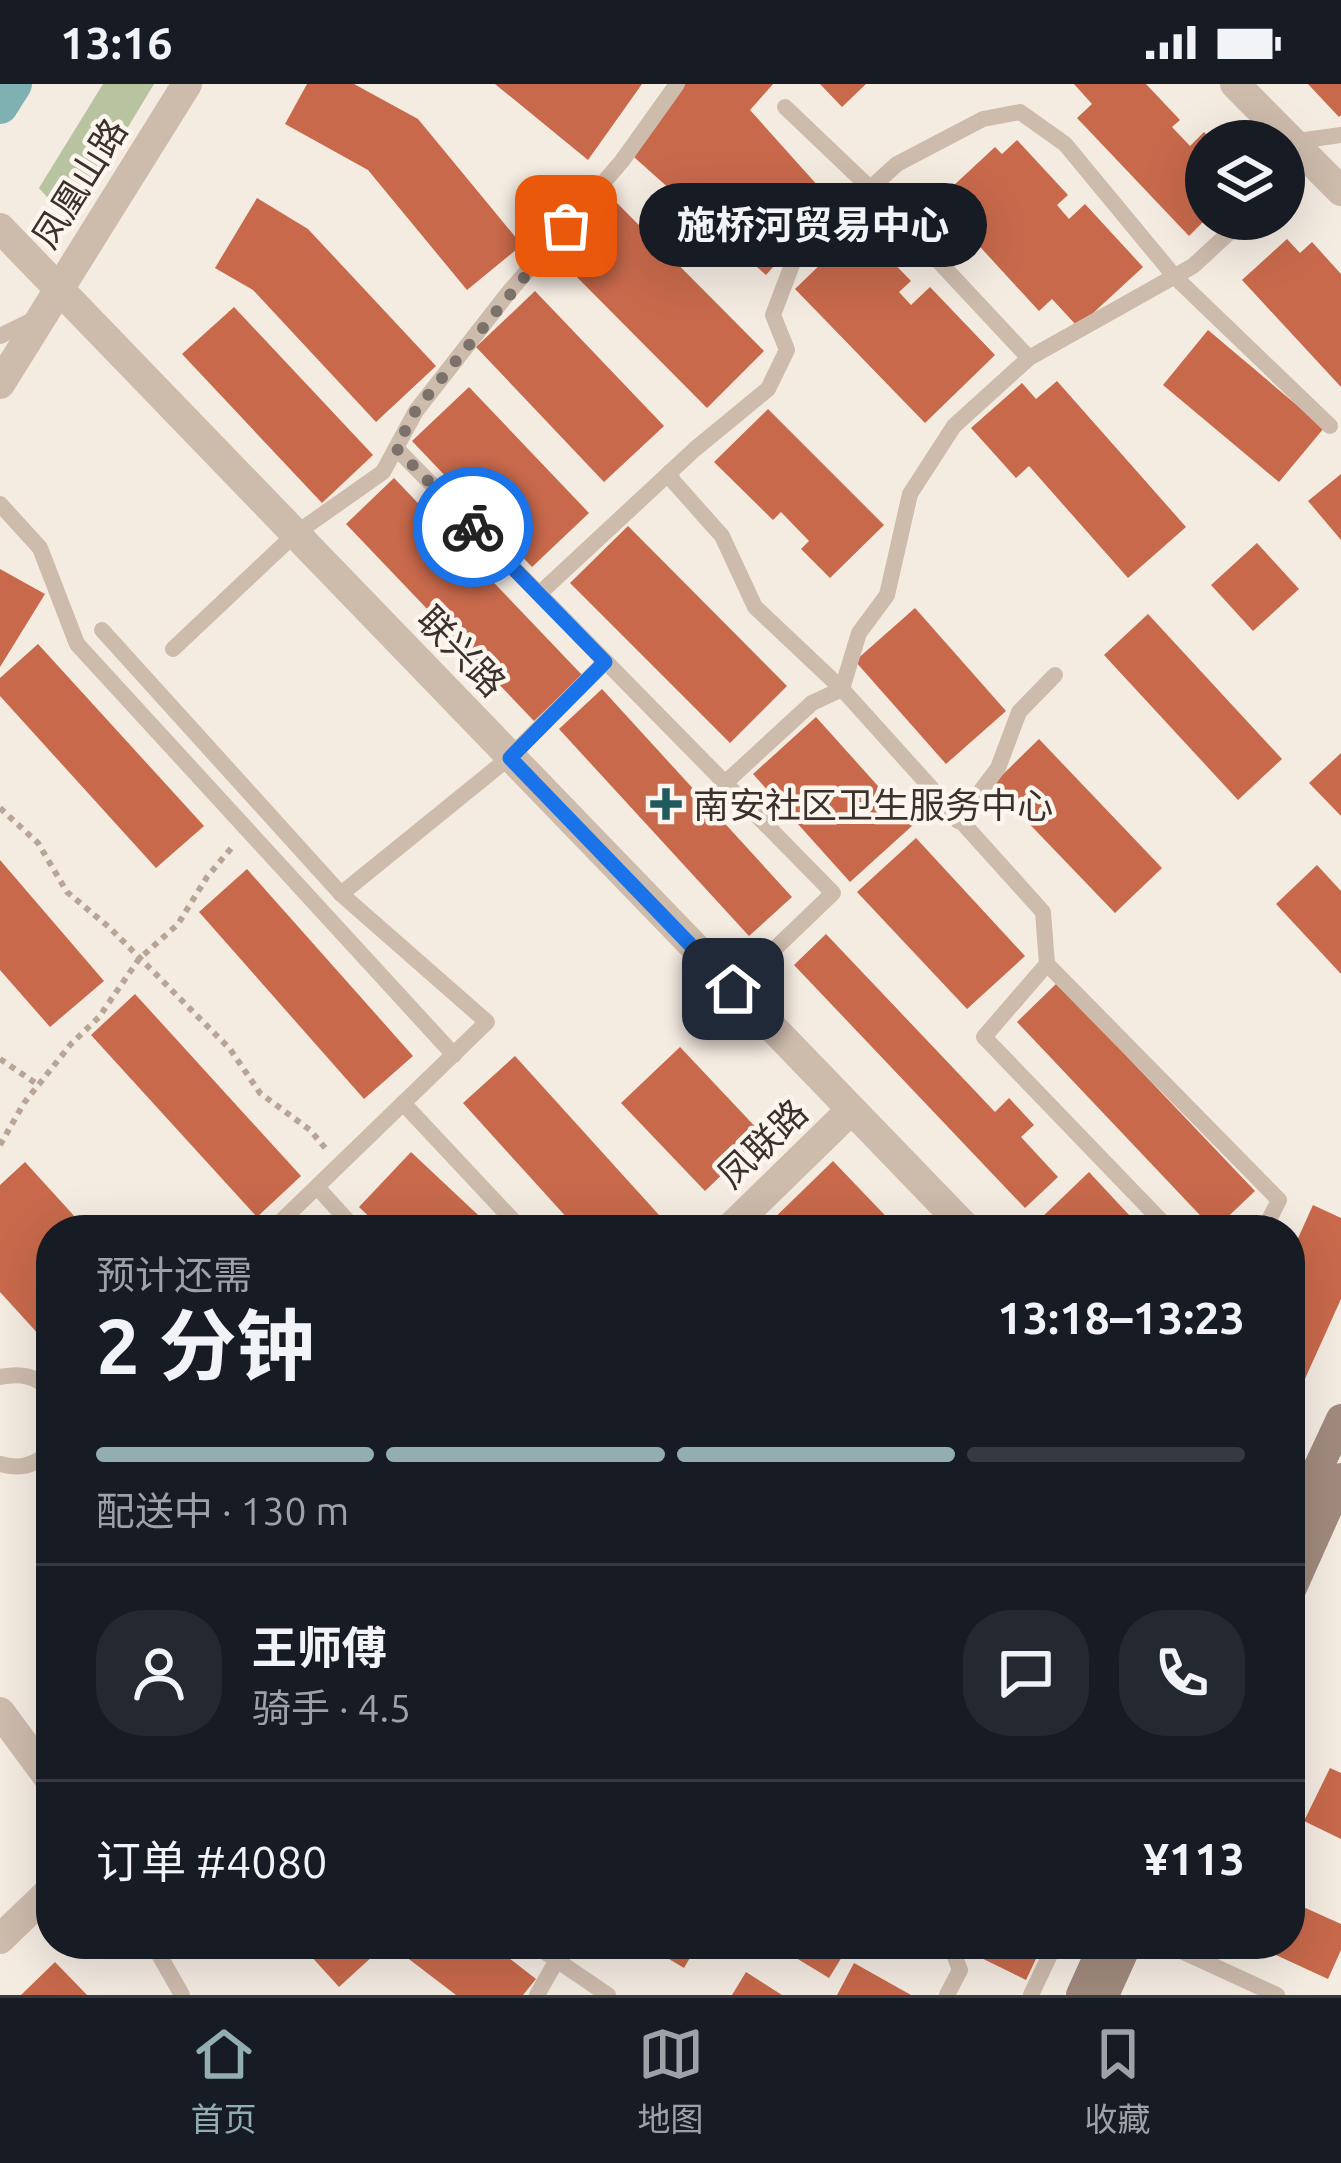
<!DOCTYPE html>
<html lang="zh">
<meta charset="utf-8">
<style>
body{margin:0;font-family:Ubuntu,"Noto Sans SC",sans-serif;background:#242831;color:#f1f3f6;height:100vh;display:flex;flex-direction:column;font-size:45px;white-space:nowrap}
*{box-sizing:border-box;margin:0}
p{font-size:39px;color:#9ea1a6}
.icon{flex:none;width:66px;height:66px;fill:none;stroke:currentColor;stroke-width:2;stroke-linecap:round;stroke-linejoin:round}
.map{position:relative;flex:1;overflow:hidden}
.side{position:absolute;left:36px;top:1131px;width:1269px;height:744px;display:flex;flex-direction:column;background:#171b24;border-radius:48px;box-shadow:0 12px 48px #0002}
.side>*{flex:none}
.tools{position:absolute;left:1185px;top:36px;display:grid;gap:24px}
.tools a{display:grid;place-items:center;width:120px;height:120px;border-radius:50%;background:#171b24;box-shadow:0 12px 48px #0002;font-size:60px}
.pin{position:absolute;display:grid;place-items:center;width:102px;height:102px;color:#fff;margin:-51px;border-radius:24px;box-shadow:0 6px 18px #0006}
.courier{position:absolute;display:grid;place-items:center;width:120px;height:120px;margin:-60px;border:9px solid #1a73e8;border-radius:50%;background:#fff;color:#222;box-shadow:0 3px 15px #0007}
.bubble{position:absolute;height:84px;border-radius:42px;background:#171b24;box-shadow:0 12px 48px #0002;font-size:39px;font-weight:700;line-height:84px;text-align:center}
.head em{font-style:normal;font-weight:700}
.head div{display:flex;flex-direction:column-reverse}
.head{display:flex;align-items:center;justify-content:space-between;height:204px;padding:0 60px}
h1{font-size:78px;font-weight:700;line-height:90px}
.bar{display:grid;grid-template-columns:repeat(4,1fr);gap:18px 12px;align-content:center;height:144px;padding:0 60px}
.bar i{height:15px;border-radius:9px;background:#363941}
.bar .on{background:#92aeb2}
.bar p{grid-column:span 4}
.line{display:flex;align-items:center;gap:30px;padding:0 60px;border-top:3px solid #363941}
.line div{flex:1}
.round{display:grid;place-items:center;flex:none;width:126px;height:126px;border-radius:48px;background:#242831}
.status{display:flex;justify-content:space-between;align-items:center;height:84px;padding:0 60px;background:#171b24;direction:ltr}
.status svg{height:33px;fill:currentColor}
.dock{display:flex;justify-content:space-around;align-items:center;height:168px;border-top:3px solid #363941;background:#171b24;font-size:33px;color:#9ea1a6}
.dock a{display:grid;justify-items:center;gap:6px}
.dock .on{color:#92aeb2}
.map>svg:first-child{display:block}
.green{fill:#b8c4a0}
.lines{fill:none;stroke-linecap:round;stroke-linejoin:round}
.canal{stroke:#7fb0b2;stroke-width:36}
.building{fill:#c8694b}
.path{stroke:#b9a596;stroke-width:6;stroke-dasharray:6 6;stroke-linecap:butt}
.service{stroke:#cdbbac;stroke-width:16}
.minor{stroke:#cdbbac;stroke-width:30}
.tertiary{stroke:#cdbbac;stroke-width:30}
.secondary{stroke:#a18a7d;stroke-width:30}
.done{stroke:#7c716b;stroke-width:12;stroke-dasharray:0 21.6}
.route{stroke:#1a73e8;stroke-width:15}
.poi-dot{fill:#1f5a5e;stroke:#fbf5ee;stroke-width:4.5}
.labels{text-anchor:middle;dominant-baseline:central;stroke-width:9;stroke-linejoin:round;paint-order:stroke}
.street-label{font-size:36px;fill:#3b302b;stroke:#fbf5ee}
.poi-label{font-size:36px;fill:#3b302b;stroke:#fbf5ee;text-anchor:start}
</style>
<div class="status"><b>13:16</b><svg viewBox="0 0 49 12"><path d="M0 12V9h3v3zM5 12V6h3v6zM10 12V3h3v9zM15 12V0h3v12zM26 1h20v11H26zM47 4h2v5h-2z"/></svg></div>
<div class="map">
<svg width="1341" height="1911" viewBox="0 0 1341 1911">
<rect width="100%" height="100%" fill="#f4ebe1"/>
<!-- green -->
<path class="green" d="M103,0H154L70,139L39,104Z"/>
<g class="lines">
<!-- canal -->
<path class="canal" d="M0,22L14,0"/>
</g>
<!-- building -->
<g class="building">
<path d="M307,0H354L418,35L522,161L467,206L368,86L285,40Z"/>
<path d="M495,0H642L588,76Z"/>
<path d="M683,0H773L750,26L828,113L789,148L798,155L766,191L625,65Z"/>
<path d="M820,0H866L842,23Z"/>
<path d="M1074,0H1146L1180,36L1172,43L1190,62L1204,48L1213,57H1206V135L1189,152L1077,34L1092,20Z"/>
<path d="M1308,0H1341V31L1339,33Z"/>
<path d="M1017,56L1068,111L1057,121L1069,135L1085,120L1143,183L1078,243L1052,215L1039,227L948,128L962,115L952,103L995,63L1002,70Z"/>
<path d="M257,114L308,145L436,282L376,338L253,206L215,184Z"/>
<path d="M615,117L764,267L707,324L558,174Z"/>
<path d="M859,143L911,197L899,208L911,221L930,203L995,271L925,339L795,205Z"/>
<path d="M1287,155L1300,169L1312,158L1341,190V303L1242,196Z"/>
<path d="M535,207L664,342L604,398L476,263Z"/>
<path d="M234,223L373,371L322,419L182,270Z"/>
<path d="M1208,246L1324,344L1279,398L1163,301Z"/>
<path d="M1057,297L1186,443L1128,494L1029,382L1016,394L971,344L1022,299L1036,315Z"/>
<path d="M469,303L589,429L532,483L412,357Z"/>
<path d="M768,325L884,441L830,494L801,465L809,457L781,428L773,436L714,378Z"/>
<path d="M1341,390V456L1308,417Z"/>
<path d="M394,394L582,591L534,637L346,440Z"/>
<path d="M628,442L787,602L730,659L570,499Z"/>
<path d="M1257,459L1299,505L1253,547L1211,501Z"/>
<path d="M0,485L45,510L0,583Z"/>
<path d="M915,524L1006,627L946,680L855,577Z"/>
<path d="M1148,530L1282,675L1238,716L1104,571Z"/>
<path d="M38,560L204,742L156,784L0,612V594Z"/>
<path d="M602,605L792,813L749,852L559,645Z"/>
<path d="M816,633L913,741L850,798L753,690Z"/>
<path d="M1039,655L1162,784L1115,829L992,701Z"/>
<path d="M1341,669V732L1309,699Z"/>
<path d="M916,754L1025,872L967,925L857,808Z"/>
<path d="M0,776L104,897L50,943L0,886Z"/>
<path d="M1317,781L1341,807V890L1276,820Z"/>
<path d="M247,785L413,972L364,1015L199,828Z"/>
<path d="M826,850L995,1028L1009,1014L1034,1041L1021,1053L1058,1093L1025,1124L794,881Z"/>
<path d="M1057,899L1255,1107L1214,1146L1017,938Z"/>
<path d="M135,910L301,1092L257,1133L91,951Z"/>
<path d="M680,963L763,1051L705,1107L621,1019Z"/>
<path d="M515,972L659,1131L642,1146H578L463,1019Z"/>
<path d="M411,1068L494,1146H383L359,1123Z"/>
<path d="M833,1077L899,1146H762Z"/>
<path d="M25,1078L87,1146H51V1264L0,1208V1101Z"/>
<path d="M1089,1088L1143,1146H1044L1037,1138Z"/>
<path d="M1313,1121L1341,1134V1215L1290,1328V1172Z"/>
<path d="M1330,1684L1341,1689V1755L1304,1737Z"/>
<path d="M1290,1817L1341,1840V1866L1328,1895L1252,1860H1290Z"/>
<path d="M300,1860H386L339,1903Z"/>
<path d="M401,1860H491L536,1895L523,1911H456L397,1866Z"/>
<path d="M644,1860H698L684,1884Z"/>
<path d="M773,1860H832L845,1868L829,1894Z"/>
<path d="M972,1860H1043L1026,1896L969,1868Z"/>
<path d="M55,1878L87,1911H21Z"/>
<path d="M854,1879L911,1911H837Z"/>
<path d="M746,1888L782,1911H732Z"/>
</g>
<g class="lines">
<!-- path -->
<g class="path">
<path d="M0,724L38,759L67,808L110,844L230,965L260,1009L310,1046L326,1065"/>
<path d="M0,975L37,1000"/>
<path d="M0,1061L24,1019L71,960L99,933L139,875L178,840L207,793L233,762"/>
</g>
<!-- service -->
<g class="service">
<path d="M785,23L870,104L1029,274"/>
<path d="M1291,58L1341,51"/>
<path d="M0,252L37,234"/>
<path d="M396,364L833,809L733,905"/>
<path d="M670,388L673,397L722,452L755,523L842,605L812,619L725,699"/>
<path d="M0,420L40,464L77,560L454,971"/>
<path d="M539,510L695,365L768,305L787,266L773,231L795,173L897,80L983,35L1020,28L1065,60L1175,193L1330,342"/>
<path d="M102,546L341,810L487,938L272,1146"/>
<path d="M173,565L295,450L383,388L416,327L509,208L622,77L677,0"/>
<path d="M958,737L998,684L1019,628L1055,591"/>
<path d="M341,810L510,673L605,578"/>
<path d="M1047,880L1279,1116L1264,1146"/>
<path d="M403,1019L522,1146"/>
<path d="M317,1103L356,1146"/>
<path d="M1170,1146L984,953L1047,880L1043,828L842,605L859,549L887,511L910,410L954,342L1029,274L1193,182L1244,135"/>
<path d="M0,1293C20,1289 37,1291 51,1308"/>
<path d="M0,1380C20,1386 37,1381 51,1366"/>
<path d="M153,1860L182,1911"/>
<path d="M533,1860L608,1911"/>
<path d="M1166,1860L1277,1911"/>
<path d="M537,1911L557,1876"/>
<path d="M947,1911L960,1886L950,1860"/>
<path d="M1031,1911L1055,1860"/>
</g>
<!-- minor -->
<g class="minor">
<path d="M1235,0L1341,107"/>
<path d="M728,1146L850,1027"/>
<path d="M0,1628L51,1697"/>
<path d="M0,1855L51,1806"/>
</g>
<!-- tertiary -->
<g class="tertiary">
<path d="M0,144L968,1146"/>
<path d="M0,300L187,0"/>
</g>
<!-- secondary -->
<g class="secondary">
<path d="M1290,1444L1341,1335"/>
<path d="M1290,1508L1341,1394"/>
<path d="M1081,1911L1104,1860"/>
<path d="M1104,1911L1127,1860"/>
</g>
</g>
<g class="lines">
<!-- done -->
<path class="done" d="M473,443L396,364L416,326L566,142"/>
<!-- route -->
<path class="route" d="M473,443L605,578L510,674L733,905"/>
</g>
<!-- markers -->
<path class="poi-dot" d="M660 702h12v12h12v12h-12v12h-12v-12h-12v-12h12z"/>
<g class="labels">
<!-- street labels -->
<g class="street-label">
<text transform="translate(79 99) rotate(-58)">凤凰山路</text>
<text transform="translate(462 567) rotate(46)">联兴路</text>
<text transform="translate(762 1059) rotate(-44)">凤联路</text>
</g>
<!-- poi labels -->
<g class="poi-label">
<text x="693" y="720">南安社区卫生服务中心</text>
</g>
</g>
</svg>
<div class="tools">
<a><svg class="icon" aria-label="layers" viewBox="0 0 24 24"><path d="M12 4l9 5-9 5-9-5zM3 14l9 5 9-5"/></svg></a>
</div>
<div class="pin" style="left:566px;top:142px;background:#ea580c"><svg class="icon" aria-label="bag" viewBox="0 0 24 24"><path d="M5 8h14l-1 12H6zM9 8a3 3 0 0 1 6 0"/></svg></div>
<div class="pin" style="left:733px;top:905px;background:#1f2937"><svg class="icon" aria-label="home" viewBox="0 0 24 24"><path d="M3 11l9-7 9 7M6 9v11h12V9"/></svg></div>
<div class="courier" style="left:473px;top:443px"><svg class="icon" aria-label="bike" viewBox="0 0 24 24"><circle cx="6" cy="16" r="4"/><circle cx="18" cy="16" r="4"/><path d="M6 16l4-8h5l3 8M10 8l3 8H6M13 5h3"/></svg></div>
<div class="bubble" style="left:639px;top:99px;width:348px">施桥河贸易中心</div>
<section class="side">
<div class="head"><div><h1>2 分钟</h1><p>预计还需</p></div><em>13:18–13:23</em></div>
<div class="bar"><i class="on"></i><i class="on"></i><i class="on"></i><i></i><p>配送中 · 130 m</p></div>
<div class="line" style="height:216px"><a class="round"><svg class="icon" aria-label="person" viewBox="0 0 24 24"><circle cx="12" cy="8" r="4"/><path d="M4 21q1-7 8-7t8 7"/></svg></a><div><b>王师傅</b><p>骑手 · 4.5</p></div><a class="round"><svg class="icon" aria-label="chat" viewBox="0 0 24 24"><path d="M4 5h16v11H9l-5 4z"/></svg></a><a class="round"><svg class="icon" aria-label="phone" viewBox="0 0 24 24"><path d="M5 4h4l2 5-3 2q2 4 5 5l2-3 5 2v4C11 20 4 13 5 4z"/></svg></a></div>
<div class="line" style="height:156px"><div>订单 #4080</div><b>¥113</b></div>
</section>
</div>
<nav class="dock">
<a class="on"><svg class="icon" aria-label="home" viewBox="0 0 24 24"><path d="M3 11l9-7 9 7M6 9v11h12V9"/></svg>首页</a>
<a><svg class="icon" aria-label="map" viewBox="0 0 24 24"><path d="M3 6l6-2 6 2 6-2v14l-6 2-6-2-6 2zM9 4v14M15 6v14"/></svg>地图</a>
<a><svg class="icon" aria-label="saved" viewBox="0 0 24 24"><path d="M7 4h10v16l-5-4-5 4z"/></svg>收藏</a>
</nav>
